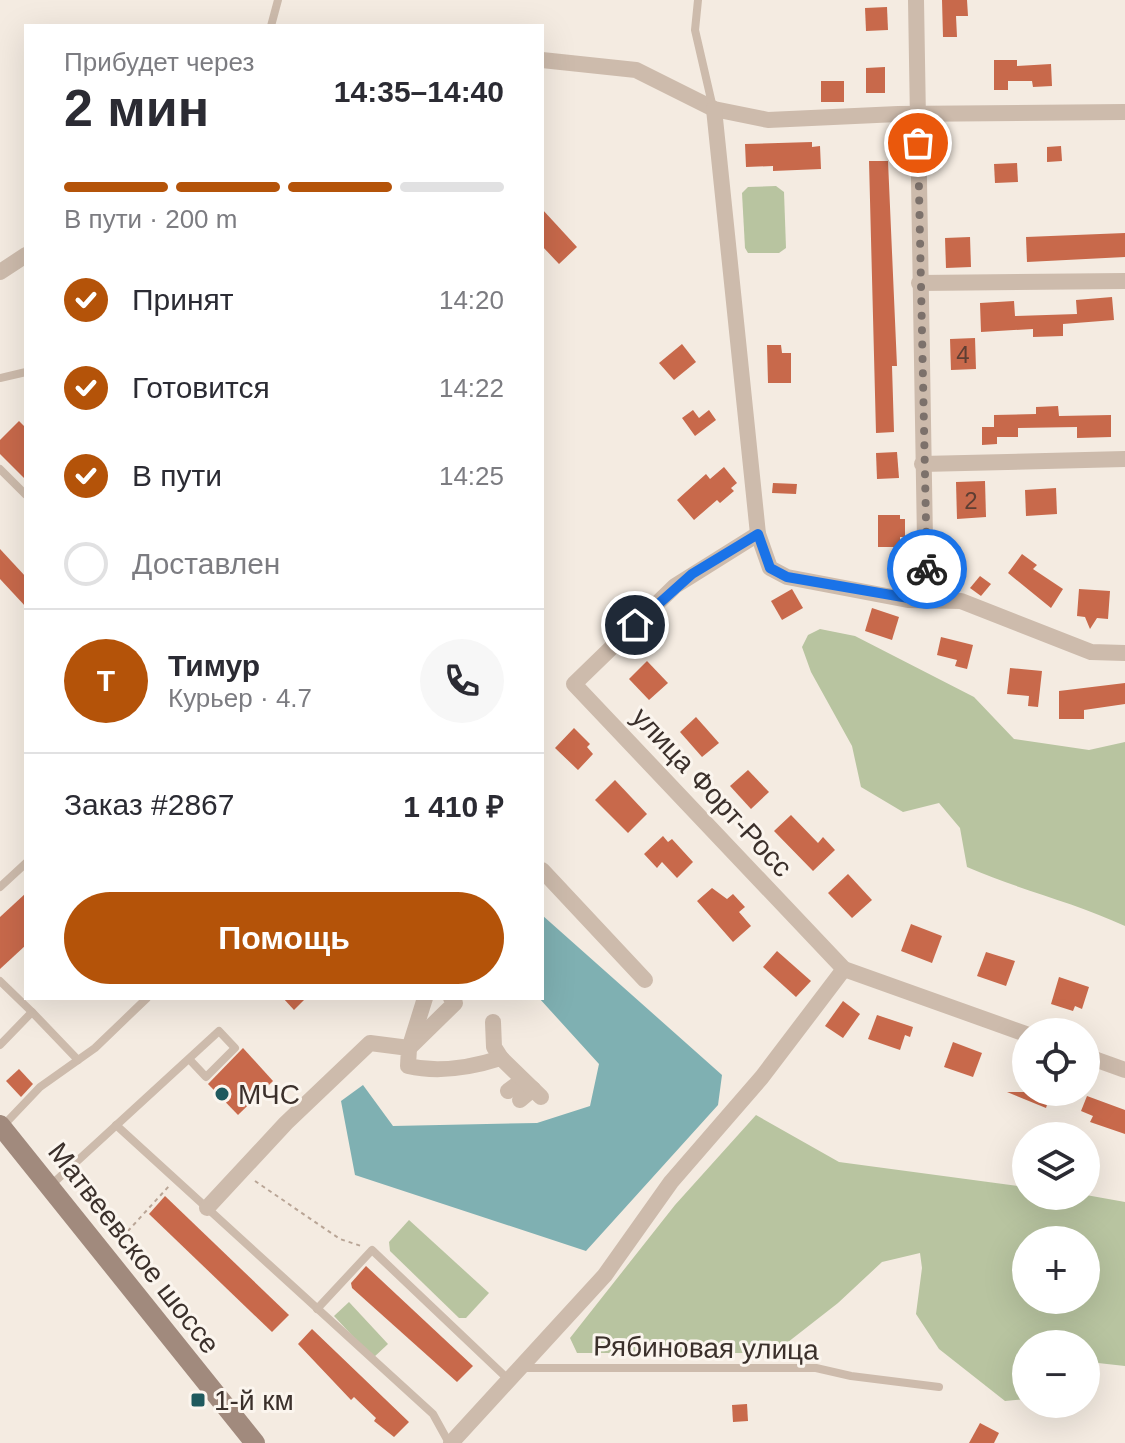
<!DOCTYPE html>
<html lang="ru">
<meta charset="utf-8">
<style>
body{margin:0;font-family:Helvetica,sans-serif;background:#f7f7f7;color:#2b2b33;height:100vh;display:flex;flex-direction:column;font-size:30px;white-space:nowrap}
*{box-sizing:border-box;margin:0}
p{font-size:26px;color:#7c7c81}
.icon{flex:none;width:44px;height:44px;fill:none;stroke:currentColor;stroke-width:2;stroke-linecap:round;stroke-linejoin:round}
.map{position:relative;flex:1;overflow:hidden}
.sheet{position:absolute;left:24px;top:24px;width:520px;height:976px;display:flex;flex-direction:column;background:#fff;border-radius:0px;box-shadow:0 8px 32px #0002}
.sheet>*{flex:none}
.fabs{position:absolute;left:1012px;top:1018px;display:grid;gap:16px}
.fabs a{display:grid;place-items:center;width:88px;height:88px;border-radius:50%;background:#fff;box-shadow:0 8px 32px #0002;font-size:40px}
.pin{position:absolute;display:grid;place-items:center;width:68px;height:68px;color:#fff;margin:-34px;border:4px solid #fff;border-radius:50%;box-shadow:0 2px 8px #0007}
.courier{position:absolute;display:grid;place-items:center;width:80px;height:80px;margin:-40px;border:6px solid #1a73e8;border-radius:50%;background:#fff;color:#222;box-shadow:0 2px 10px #0007}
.summary em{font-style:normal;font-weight:800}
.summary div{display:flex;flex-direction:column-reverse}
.summary{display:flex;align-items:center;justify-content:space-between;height:136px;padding:0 40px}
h1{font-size:52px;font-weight:800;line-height:60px}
.bar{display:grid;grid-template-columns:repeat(4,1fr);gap:12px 8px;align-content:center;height:96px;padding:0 40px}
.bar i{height:10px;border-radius:6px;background:#e1e1e2}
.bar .on{background:#b45309}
.bar p{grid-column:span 4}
.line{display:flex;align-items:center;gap:20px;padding:0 40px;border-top:2px solid #e1e1e2}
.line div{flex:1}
.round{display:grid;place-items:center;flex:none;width:84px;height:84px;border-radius:42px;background:#f7f7f7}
ol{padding:0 40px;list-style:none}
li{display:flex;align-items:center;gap:24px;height:88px}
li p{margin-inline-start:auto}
li .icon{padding:8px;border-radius:50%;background:#b45309;color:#fff;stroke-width:4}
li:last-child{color:#7c7c81}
li i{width:44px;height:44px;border:4px solid #e1e1e2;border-radius:50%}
.primary-button{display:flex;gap:16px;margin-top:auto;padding:16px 40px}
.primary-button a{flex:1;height:92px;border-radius:48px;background:#b45309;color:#fff;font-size:32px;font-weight:800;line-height:92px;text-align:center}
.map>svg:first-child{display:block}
.green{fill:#b8c4a0;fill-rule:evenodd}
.water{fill:#7fb0b2}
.building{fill:#c8694b}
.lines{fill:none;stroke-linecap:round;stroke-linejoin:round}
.path{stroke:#b9a596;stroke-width:2;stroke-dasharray:4 4;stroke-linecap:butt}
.lane{stroke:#cdbbac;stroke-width:8}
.street{stroke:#cdbbac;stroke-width:16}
.secondary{stroke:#a18a7d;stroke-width:20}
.done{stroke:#7c716b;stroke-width:8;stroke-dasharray:0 14.4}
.route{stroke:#1a73e8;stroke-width:10}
.poi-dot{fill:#1f5a5e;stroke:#fbf5ee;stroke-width:3}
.labels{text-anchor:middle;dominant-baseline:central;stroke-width:6;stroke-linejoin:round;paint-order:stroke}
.number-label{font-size:24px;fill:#5e3e33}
.street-label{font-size:28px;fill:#3b302b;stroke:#fbf5ee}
.poi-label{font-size:28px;fill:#3b302b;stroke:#fbf5ee;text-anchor:start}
</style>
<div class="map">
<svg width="1125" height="1443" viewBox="0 0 1125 1443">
<rect width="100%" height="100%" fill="#f4ebe1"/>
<!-- green -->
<g class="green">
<path d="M776,186L784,192L786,248L779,253H748L745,248L742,193L748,187Z"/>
<path d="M820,629L855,636L974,697L1014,739L1089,750L1125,742V926C1074,902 1019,890 967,867L960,828L939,803L903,812L861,787L852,746L811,672L802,647L808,635Z"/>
<path d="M756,1115L839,1162L1026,1187V1196L1086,1195L1125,1202V1366L1098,1363L1086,1371V1344H1026V1399L1005,1401L939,1349L916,1314L922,1268L920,1253L882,1262L838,1303L774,1353H577L570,1338L675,1205ZM1026,1240H1086V1300H1026Z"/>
<path d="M409,1220L489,1293L466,1318H459L390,1251L389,1242Z"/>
<path d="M349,1302L388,1344L373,1358L334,1316Z"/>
</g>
<!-- water -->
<path class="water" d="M542,915L722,1075L718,1105L586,1251L355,1175L341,1101L363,1085L393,1126L537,1123L590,1106L599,1064L539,998H542Z"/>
<!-- building -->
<g class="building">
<path d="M942,0H967L968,16H956L957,37H943Z"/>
<path d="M887,7L888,30L866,31L865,8Z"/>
<path d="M994,60H1017V66L1051,64L1052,86L1033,87L1032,81H1008V90H994Z"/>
<path d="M885,67V93H866V68Z"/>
<rect x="821" y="81" width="23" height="21"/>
<path d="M812,142V147L820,146L821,169L773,171V166L746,167L745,144Z"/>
<path d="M1061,146L1062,161L1047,162V147Z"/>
<path d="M869,161H888L897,366H892L894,432L876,433Z"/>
<path d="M1017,163L1018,182L995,183L994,164Z"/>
<path d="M542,209L577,247L559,264L542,246Z"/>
<path d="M1125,233V257L1027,262L1026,237Z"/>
<path d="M970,237L971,267L946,268L945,238Z"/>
<path d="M1112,297L1114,320L1063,324V336L1033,337V329L981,332L980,303L1014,301L1015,316L1077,314L1076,300Z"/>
<path d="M975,338L976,369L951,370L950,339Z"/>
<path d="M682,344L696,362L674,380L659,363Z"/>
<path d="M767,345H781L782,353H791V383H768Z"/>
<path d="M1058,406L1059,416L1111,415V437L1077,438V427L1018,428V437H997V444L982,445V427H994V415L1036,414V407Z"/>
<path d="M693,410L699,418L709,410L716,420L695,436L682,418Z"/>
<path d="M19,421L26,428V480L0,454V440Z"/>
<path d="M897,452L899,478L877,479L876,453Z"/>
<path d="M724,467L737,483L731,488L734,491L720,503L717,500L694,520L677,500L706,474L710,479Z"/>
<path d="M985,481L986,517L957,519L956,482Z"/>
<path d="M773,483L797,484L796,494L772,493Z"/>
<path d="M1056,488L1057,514L1026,516L1025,490Z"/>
<path d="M878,515H900V519H905V537H900V547H878Z"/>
<path d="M0,549L26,577V607L0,579Z"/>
<path d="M1022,554L1037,565L1033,569L1063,589L1051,608L1008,573Z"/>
<path d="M980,576L991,584L981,596L970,588Z"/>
<path d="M792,589L803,608L782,620L771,601Z"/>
<path d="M1079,589L1110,591L1108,619L1097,618L1090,629L1085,617L1077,616Z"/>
<path d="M872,608L899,617L892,640L865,631Z"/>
<path d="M941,637L973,645L967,669L955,666L957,660L937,655Z"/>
<path d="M647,661L668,683L649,700L629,679Z"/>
<path d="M1010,668L1042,671L1038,707L1028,706L1029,696L1007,694Z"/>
<path d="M1125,683V704L1084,710V719H1059V691Z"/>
<path d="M696,717L719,743L702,757L680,732Z"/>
<path d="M574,728L590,744L587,747L593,754L578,770L555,748Z"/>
<path d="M748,770L769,792L751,809L730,786Z"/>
<path d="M615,780L647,814L628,833L595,800Z"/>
<path d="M791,815L818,843L823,837L835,850L813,871L774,831Z"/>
<path d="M663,836L668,842L672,839L693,862L677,878L662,862L657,868L644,854Z"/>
<path d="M848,874L872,900L852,918L828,893Z"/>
<path d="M712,888L727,899L733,894L745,907L739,912L751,926L733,942L697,901Z"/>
<path d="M26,893V945L0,969V917Z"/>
<path d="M911,924L942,936L932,963L901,951Z"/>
<path d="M777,951L811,981L796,997L763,967Z"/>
<path d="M986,952L1015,961L1006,986L977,976Z"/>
<path d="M1059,977L1089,987L1082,1009L1075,1006L1073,1011L1051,1004Z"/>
<path d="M283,998H306L294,1010Z"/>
<path d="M843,1001L860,1014L843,1038L825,1026Z"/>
<path d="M877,1015L913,1027L910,1037L905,1035L900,1050L868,1039Z"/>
<path d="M953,1042L982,1053L973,1077L944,1067Z"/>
<path d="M243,1048L273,1081L238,1115L208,1084Z"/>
<path d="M19,1069L33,1084L21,1097L6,1081Z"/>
<path d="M1007,1092H1051L1046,1108Z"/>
<path d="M1087,1096L1125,1110V1134L1090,1122L1093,1116L1081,1111Z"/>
<path d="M165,1196L289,1315L272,1332L149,1214Z"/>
<path d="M366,1266L473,1366L457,1382L352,1288L351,1283Z"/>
<path d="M312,1329L409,1422L394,1437L374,1421L376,1418L354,1397L351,1400L298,1344Z"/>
<path d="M747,1404L748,1421L733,1422L732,1405Z"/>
<path d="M980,1423L999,1433L994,1443H969Z"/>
</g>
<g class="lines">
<!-- path -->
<g class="path">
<path d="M255,1181L340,1239L361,1246"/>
<path d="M117,1243L169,1186"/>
</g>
<!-- lane -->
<g class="lane">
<path d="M698,0L695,30L713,108"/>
<path d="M271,26L278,0"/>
<path d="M0,378L26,372"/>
<path d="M0,469L26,495"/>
<path d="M0,887L26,863"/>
<path d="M0,981L32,1012"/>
<path d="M0,1045L32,1012L78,1060"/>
<path d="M116,1125L433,1414L449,1443"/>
<path d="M2,1127L40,1087L95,1048L147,998"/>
<path d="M50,1186L219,1031L235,1048L206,1077L189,1059"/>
<path d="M317,1309L372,1250L509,1380"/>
<path d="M520,1368H816L851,1376L939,1387"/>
</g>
<!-- street -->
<g class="street">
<path d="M916,0L926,601"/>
<path d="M542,60L636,70L714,109L768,120L898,114L1125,112"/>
<path d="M714,109L758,534L770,568L787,577L908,600L961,601L1091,652L1125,653"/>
<path d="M0,272L26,255"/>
<path d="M919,283L1125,281"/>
<path d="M922,464L1125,459"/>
<path d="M758,534L675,586L574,684L844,969L1026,1034"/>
<path d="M542,870L645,980"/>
<path d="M493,1022L494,1047L501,1058"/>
<path d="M410,1046L425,998"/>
<path d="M409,1048L455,1003L451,998"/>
<path d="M1086,1056L1125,1070"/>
<path d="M508,1091L523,1080"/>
<path d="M520,1100L533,1089"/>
<path d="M207,1208L286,1123L370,1043L409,1048L408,1066C439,1073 470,1068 501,1058L541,1097"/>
<path d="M451,1443L605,1275L671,1182L762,1077L844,969"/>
</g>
<!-- secondary -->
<path class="secondary" d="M0,1125L255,1443"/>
</g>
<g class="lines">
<!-- done -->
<path class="done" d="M918,143L927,569"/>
<!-- route -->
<path class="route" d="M635,625L692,574L758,534L770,568L787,577L926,601L927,569"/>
</g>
<!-- markers -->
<g class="poi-dot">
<circle cx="222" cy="1094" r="8"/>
<rect x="190" y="1392" width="16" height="16" rx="4"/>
</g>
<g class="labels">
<!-- number labels -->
<g class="number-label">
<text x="963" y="354">4</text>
<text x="971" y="500">2</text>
</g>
<!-- street labels -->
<g class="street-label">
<text transform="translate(712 792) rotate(47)">улица Форт-Росс</text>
<text transform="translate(134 1248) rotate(52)">Матвеевское шоссе</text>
<text transform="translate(706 1348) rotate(1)">Рябиновая улица</text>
</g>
<!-- poi labels -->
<g class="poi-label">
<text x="238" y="1094">МЧС</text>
<text x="214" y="1400">1-й км</text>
</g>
</g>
</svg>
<div class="fabs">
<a><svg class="icon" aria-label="locate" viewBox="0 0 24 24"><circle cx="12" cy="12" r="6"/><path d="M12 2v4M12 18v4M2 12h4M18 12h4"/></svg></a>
<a><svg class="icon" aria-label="layers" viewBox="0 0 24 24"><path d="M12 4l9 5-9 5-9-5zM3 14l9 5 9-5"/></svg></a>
<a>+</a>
<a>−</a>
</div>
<div class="pin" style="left:918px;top:143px;background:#ea580c"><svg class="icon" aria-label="bag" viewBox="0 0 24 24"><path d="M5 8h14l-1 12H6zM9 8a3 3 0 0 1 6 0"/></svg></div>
<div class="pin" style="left:635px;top:625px;background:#1f2937"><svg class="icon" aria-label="home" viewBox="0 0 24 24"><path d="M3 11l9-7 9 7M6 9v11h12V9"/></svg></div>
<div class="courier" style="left:927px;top:569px"><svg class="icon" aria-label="bike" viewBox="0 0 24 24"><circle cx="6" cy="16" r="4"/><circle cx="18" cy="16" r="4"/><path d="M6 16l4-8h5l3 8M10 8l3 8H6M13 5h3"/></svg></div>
<section class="sheet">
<div class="summary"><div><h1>2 мин</h1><p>Прибудет через</p></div><em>14:35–14:40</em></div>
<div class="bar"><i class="on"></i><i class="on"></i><i class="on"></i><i></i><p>В пути · 200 m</p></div>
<ol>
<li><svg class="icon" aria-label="check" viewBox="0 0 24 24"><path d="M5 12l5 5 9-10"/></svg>Принят<p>14:20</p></li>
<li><svg class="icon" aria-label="check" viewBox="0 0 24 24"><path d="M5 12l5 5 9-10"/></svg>Готовится<p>14:22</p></li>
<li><svg class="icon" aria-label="check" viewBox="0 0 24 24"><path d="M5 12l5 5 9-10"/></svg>В пути<p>14:25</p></li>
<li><i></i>Доставлен</li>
</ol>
<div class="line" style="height:144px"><b class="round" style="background:#b45309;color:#fff">Т</b><div><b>Тимур</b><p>Курьер · 4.7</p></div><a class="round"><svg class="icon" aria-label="phone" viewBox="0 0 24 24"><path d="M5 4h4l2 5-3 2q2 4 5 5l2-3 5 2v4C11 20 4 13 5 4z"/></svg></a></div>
<div class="line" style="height:104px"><div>Заказ #2867</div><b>1 410 ₽</b></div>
<div class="primary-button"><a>Помощь</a></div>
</section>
</div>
